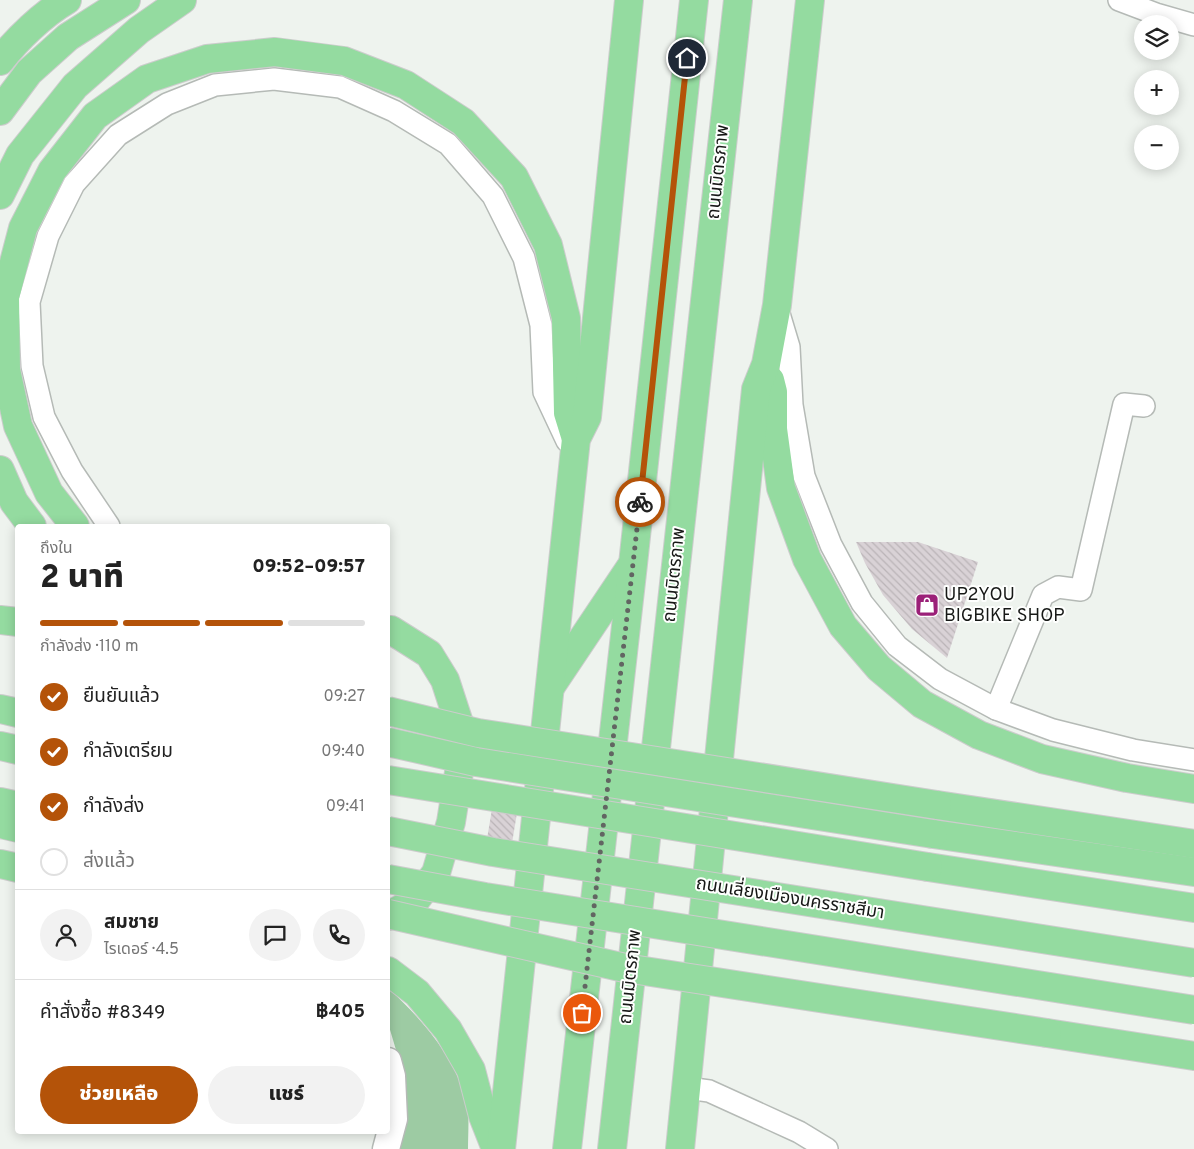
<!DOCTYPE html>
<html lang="th">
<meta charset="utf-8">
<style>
body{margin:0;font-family:Overpass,"Noto Sans Thai",sans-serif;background:#f2f2f2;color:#222;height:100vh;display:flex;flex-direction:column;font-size:19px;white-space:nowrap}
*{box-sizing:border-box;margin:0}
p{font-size:16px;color:#767676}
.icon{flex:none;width:28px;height:28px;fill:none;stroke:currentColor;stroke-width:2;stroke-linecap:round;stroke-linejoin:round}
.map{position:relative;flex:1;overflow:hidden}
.side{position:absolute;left:15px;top:524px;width:375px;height:610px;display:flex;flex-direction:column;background:#fff;border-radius:5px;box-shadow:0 2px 12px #0003}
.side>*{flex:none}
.buttons{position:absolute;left:1134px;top:15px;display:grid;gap:10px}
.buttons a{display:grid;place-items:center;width:45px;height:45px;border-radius:50%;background:#fff;box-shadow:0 2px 12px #0003;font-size:25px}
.pin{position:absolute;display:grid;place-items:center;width:42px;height:42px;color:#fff;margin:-21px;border:2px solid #fff;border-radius:50%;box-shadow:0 1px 5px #0007}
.courier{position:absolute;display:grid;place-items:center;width:50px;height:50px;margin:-25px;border:4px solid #b45309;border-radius:50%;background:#fff;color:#222;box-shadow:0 1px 6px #0007}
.summary em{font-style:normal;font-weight:800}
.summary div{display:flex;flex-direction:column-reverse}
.summary{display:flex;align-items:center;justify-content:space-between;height:85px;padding:0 25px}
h1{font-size:32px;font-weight:800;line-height:38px}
.bar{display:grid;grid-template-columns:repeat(4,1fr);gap:8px 5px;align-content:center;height:60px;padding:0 25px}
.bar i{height:6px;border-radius:4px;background:#e0e0e0}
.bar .selected{background:#b45309}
.bar p{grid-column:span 4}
.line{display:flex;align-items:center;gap:12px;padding:0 25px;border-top:1px solid #e0e0e0}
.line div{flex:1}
.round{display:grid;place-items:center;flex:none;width:52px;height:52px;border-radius:26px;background:#f2f2f2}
ol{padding:0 25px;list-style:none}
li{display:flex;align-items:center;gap:15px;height:55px}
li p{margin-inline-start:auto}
li .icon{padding:5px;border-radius:50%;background:#b45309;color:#fff;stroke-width:4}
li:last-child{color:#767676}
li i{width:28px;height:28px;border:2px solid #e0e0e0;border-radius:50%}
.action{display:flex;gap:10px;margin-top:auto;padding:10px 25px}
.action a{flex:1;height:58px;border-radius:30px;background:#b45309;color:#fff;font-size:20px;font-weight:800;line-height:58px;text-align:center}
.action a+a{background:#f2f2f2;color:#222}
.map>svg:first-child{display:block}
.park{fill:#9dcba3}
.building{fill:url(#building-back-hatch)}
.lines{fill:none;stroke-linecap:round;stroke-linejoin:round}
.minor-casing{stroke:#b5bab6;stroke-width:24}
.tertiary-casing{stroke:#b5bab6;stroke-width:29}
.trunk-casing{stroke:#ccc;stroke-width:30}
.minor{stroke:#fff;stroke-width:21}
.tertiary{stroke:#fff;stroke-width:26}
.trunk{stroke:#94dba0;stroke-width:28}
.trunk-bridge-casing{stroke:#ccc;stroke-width:30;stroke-linecap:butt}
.trunk-bridge{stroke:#94dba0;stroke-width:28}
.done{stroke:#626562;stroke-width:5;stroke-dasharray:0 9}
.route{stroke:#b45309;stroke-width:6}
.labels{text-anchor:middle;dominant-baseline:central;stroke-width:4;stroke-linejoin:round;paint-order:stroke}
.street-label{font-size:18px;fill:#161816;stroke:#fefffe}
.poi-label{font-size:18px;fill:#161816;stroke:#fefffe;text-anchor:start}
</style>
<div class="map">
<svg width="1194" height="1149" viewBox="0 0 1194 1149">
<defs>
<pattern id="building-back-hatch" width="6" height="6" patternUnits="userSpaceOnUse" patternTransform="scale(1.25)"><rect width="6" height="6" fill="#d9d2d6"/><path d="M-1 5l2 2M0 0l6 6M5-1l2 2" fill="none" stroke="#bab4b7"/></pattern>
</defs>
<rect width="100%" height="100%" fill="#eef3ee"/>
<!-- park -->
<path class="park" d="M388,988C423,1020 460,1062 468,1111C469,1123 468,1137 468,1149H400L406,1121L407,1087L388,1023Z"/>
<!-- building -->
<g class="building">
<path d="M856,542H918L978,562L947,658L912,629L883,595L865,563Z"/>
<path d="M492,809L517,813L512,843L487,839Z"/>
</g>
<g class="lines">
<!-- minor casing -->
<g class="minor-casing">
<g id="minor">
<path d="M1119,0L1156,14L1194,25"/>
<path d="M777,307L789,347L792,405L804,476L831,545L862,603L897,646L940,679L996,709L1053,730L1133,750L1194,760"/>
<path d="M109,526L72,471L44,417L32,366L29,302L48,236L74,184L118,135L167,104L215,85L274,79L340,87L394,111L448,144L493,196L524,258L541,325L544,392L567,441"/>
<path d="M996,709L1043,595L1058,587L1081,590L1124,404L1144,406"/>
<path d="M687,1088L709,1091L799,1132L827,1149"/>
</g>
</g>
<!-- tertiary casing -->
<g class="tertiary-casing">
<path id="tertiary" d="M386,1149L394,1119L392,1076L388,1061"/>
</g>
<!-- trunk casing -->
<g class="trunk-casing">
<g id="trunk">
<path d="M0,61C17,39 43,14 67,0"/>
<path d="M0,111L29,72L68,37L126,0"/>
<path d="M0,195L20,155L75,86L139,30L182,0"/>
<path d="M770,380L773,392V429L781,488L807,559L843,626L879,668L922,704L979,735L1042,759L1127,778L1194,789"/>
<path d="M0,470L14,502L32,526"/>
<path d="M75,526L49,493L18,426L6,370L5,297L23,228L52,171L95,116L147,79L207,59L275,52L344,61L406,85L463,122L514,177L548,245L566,318L568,413L576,439"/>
<path d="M0,620L18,622"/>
<path d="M388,630H391L429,654L445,680L459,723V772L451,822L436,873L415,901L388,916"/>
<path d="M551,686L630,568"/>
<path d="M0,709L18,713"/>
<path d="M0,746L18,750"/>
<path d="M0,802L18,806"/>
<path d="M937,805L1194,844"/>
<path d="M0,819L5,825L18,828"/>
<path d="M933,834L1194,872"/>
<path d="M0,864L18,868"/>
<path d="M928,867L1194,908"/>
<path d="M388,971L417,993L448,1030L471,1070L483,1116L496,1149"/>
<path d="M1047,1033L1194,1056"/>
<path d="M501,1149L576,439L587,417L629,0"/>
<path d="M567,1149L633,564L694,0"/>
<path d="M612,1149L738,0"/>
<path d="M680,1149L756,389L766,364L777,305L810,0"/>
</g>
</g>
<!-- minor -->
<use href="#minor" class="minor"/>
<!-- tertiary -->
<use href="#tertiary" class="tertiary"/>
<!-- trunk -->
<use href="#trunk" class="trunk"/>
<!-- trunk-bridge casing -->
<g class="trunk-bridge-casing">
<g id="trunk-bridge">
<path d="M388,711L478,733L937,805"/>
<path d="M388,742L476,762L933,834"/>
<path d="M388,780L928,867"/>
<path d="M388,831L493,852L1194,963"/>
<path d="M388,879L485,897L1194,1010"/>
<path d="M388,914L625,968L1047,1033"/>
</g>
</g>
<!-- trunk-bridge -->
<use href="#trunk-bridge" class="trunk-bridge"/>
</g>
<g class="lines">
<!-- done -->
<path class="done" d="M582,1013L640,502"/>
<!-- route -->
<path class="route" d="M640,502L687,58"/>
</g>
<!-- icons -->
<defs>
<g id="shop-square" transform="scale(1.25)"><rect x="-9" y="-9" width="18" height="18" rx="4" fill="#9b2078" stroke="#fefffe"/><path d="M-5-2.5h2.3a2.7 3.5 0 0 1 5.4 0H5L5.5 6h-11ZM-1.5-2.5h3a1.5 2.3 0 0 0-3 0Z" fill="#fff"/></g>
</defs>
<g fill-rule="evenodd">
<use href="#shop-square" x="927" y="605"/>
</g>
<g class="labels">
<!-- street labels -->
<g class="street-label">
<text transform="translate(719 172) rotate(-84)">ถนนมิตรภาพ</text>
<text transform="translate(675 575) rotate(-84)">ถนนมิตรภาพ</text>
<text transform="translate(790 899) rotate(9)">ถนนเลี่ยงเมืองนครราชสีมา</text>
<text transform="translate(631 977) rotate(-84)">ถนนมิตรภาพ</text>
</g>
<!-- poi labels -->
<g class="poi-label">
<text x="944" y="595">UP2YOU<tspan x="944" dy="21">BIGBIKE SHOP</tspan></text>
</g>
</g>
</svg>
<div class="buttons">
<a><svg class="icon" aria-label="layers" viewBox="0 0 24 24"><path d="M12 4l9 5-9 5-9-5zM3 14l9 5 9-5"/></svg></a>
<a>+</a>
<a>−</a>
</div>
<div class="pin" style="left:582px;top:1013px;background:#ea580c"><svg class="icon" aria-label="bag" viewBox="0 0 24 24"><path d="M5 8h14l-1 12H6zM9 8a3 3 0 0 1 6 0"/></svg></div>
<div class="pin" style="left:687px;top:58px;background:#1f2937"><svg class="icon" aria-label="home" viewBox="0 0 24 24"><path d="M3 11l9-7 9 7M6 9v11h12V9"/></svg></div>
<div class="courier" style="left:640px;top:502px"><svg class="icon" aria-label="bike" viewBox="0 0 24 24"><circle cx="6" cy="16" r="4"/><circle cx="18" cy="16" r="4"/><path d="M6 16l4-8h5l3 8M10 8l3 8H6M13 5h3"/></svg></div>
<section class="side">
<div class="summary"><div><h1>2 นาที</h1><p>ถึงใน</p></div><em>09:52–09:57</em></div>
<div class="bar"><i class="selected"></i><i class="selected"></i><i class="selected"></i><i></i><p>กำลังส่ง · 110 m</p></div>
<ol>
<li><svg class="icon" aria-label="check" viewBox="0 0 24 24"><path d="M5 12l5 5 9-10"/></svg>ยืนยันแล้ว<p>09:27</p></li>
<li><svg class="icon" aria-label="check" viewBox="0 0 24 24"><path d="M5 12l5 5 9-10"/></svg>กำลังเตรียม<p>09:40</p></li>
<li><svg class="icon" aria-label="check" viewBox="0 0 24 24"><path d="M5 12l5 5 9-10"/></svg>กำลังส่ง<p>09:41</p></li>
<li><i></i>ส่งแล้ว</li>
</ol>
<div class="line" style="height:90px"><a class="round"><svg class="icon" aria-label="person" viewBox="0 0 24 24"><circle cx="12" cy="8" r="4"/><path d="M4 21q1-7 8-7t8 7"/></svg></a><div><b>สมชาย</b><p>ไรเดอร์ · 4.5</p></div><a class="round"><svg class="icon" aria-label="chat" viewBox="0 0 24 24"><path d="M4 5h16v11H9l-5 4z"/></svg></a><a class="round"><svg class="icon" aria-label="phone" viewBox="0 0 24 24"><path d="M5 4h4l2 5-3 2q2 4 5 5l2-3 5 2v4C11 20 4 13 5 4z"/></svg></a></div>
<div class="line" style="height:65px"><div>คำสั่งซื้อ #8349</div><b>฿405</b></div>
<div class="action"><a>ช่วยเหลือ</a><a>แชร์</a></div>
</section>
</div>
